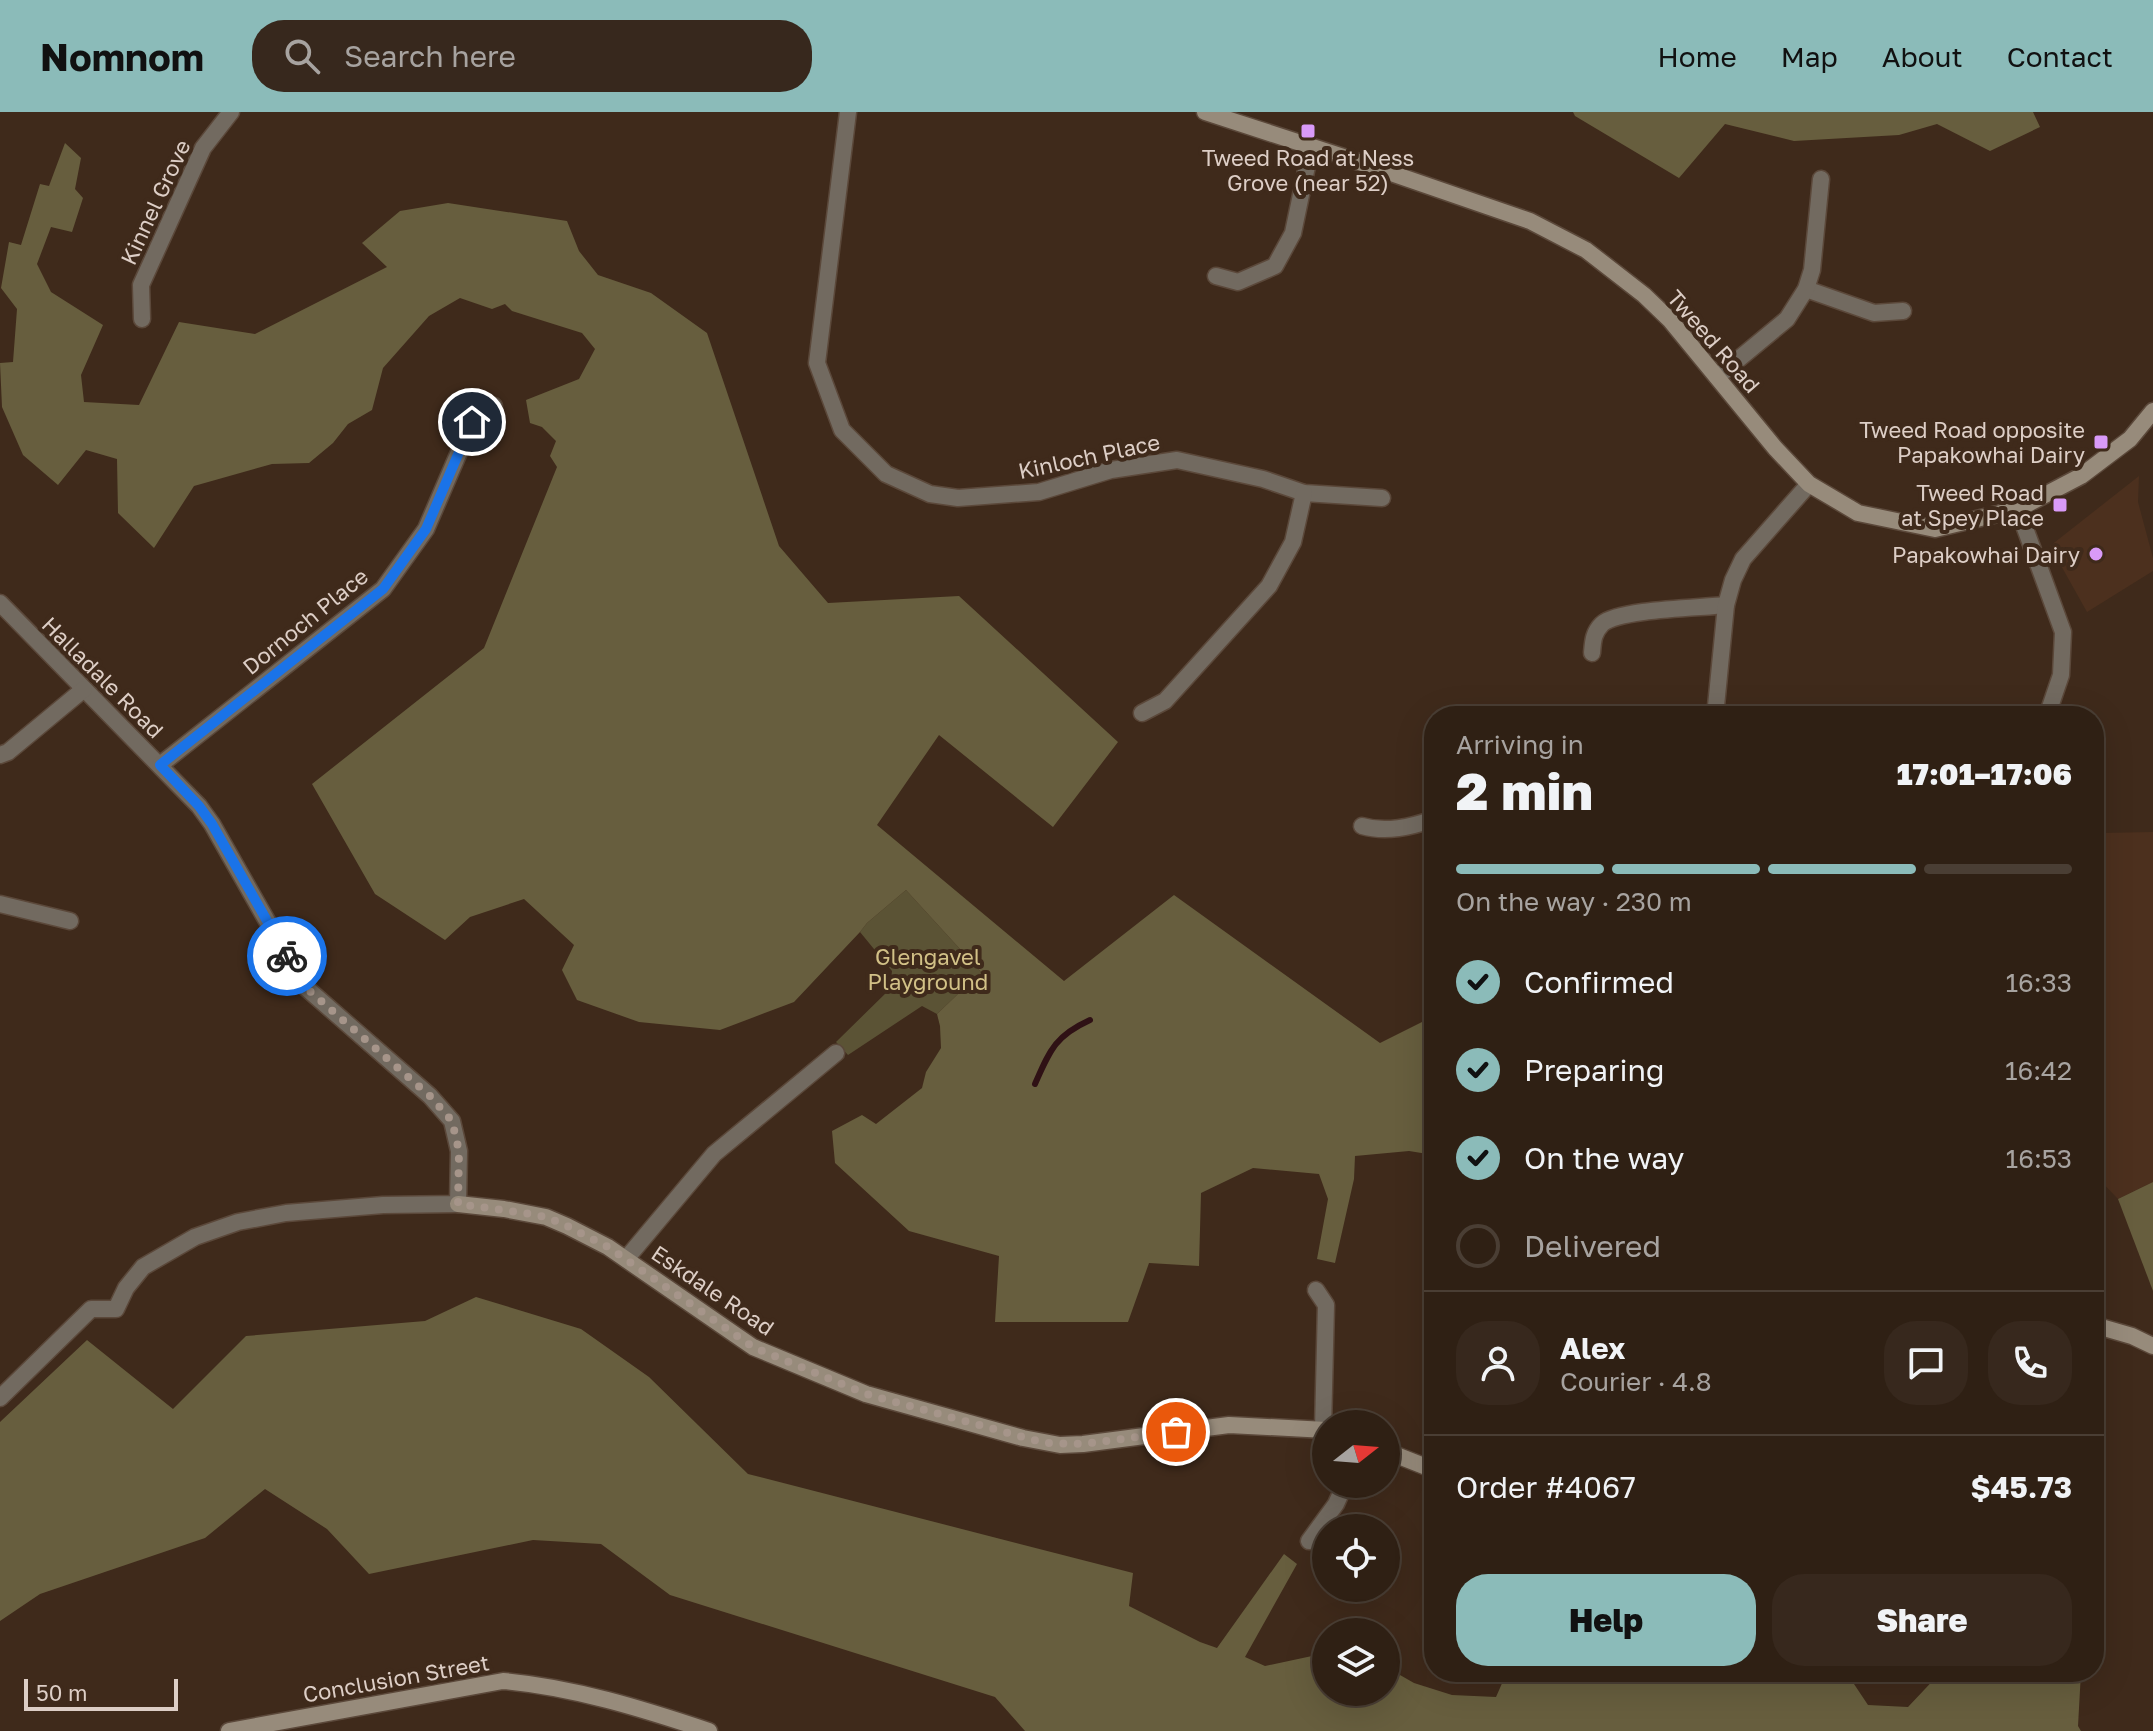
<!DOCTYPE html>
<meta charset="utf-8">
<style>
body{margin:0;font-family:"Golos Text",sans-serif;background:#37281d;color:#f1f3f6;height:100vh;display:flex;flex-direction:column;font-size:30px;white-space:nowrap}
*{box-sizing:border-box;margin:0}
p{font-size:26px;color:#a7a3a0}
.icon{flex:none;width:44px;height:44px;fill:none;stroke:currentColor;stroke-width:2;stroke-linecap:round;stroke-linejoin:round}
.map{position:relative;flex:1;overflow:hidden}
.sheet{position:absolute;left:1424px;top:594px;width:680px;height:976px;display:flex;flex-direction:column;background:#2f2014;border-radius:32px;box-shadow:0 8px 32px #0002,0 0 0 2px #4a3e34}
.sheet>*{flex:none}
.needle{width:52px;rotate:73deg}
.buttons{position:absolute;left:1312px;top:1298px;display:grid;gap:16px}
.buttons a{display:grid;place-items:center;width:88px;height:88px;border-radius:50%;background:#2f2014;box-shadow:0 8px 32px #0002,0 0 0 2px #4a3e34;font-size:40px}
.scale{position:absolute;left:24px;bottom:20px;width:154px;box-sizing:border-box;padding-left:8px;border:4px solid #ddcec6;border-top:0;font-size:22px;line-height:28px;white-space:nowrap;color:#ddcec6;-webkit-text-stroke:6px #3f2a1b;paint-order:stroke}
.pin{position:absolute;display:grid;place-items:center;width:68px;height:68px;color:#fff;margin:-34px;border:4px solid #fff;border-radius:50%;box-shadow:0 2px 8px #0007}
.courier{position:absolute;display:grid;place-items:center;width:80px;height:80px;margin:-40px;border:6px solid #1a73e8;border-radius:50%;background:#fff;color:#222;box-shadow:0 2px 10px #0007}
.head em{font-style:normal;font-weight:800}
.head div{display:flex;flex-direction:column-reverse}
.head{display:flex;align-items:center;justify-content:space-between;height:136px;padding:0 32px}
h1{font-size:52px;font-weight:800;line-height:60px}
.bar{display:grid;grid-template-columns:repeat(4,1fr);gap:12px 8px;align-content:center;height:96px;padding:0 32px}
.bar i{height:10px;border-radius:6px;background:#4a3e34}
.bar .on{background:#8bbbb9}
.bar p{grid-column:span 4}
.line{display:flex;align-items:center;gap:20px;padding:0 32px;border-top:2px solid #4a3e34}
.line div{flex:1}
.round{display:grid;place-items:center;flex:none;width:84px;height:84px;border-radius:32px;background:#37281d}
ol{padding:0 32px;list-style:none}
li{display:flex;align-items:center;gap:24px;height:88px}
li p{margin-inline-start:auto}
li .icon{padding:8px;border-radius:50%;background:#8bbbb9;color:#111;stroke-width:4}
li:last-child{color:#a7a3a0}
li i{width:44px;height:44px;border:4px solid #4a3e34;border-radius:50%}
.primary-button{display:flex;gap:16px;margin-top:auto;padding:16px 32px}
.primary-button a{flex:1;height:92px;border-radius:32px;background:#8bbbb9;color:#111;font-size:32px;font-weight:800;line-height:92px;text-align:center}
.primary-button a+a{background:#37281d;color:#f1f3f6}
header{display:flex;align-items:center;gap:48px;box-sizing:border-box;height:112px;padding:0 40px;background:#8bbbb9;color:#111}
header strong{font-size:38px}
nav{display:flex;gap:44px;margin-inline-start:auto;font-size:28px}
.search{width:560px;height:72px;background:#37281d;display:flex;align-items:center;gap:20px;box-sizing:border-box;padding:0 28px;border-radius:32px;color:#a7a3a0;font-size:30px}
.map>svg:first-child{display:block}
.built{fill:#4c301e}
.green{fill:#5b5335}
.forest{fill:#675e3e}
.lines{fill:none;stroke-linecap:round;stroke-linejoin:round}
.stream{stroke:#2f1115;stroke-width:6}
.street-casing{stroke:#5b483a;stroke-width:19}
.secondary-casing{stroke:#5b483a;stroke-width:19}
.street{stroke:#726a60;stroke-width:16}
.secondary{stroke:#978b7b;stroke-width:16}
.done{stroke:#a6958a;stroke-width:8;stroke-dasharray:0 14.4}
.route{stroke:#1a73e8;stroke-width:10}
.poi-dot{fill:#d99af8;stroke:#3f2a1b;stroke-width:3}
.labels{text-anchor:middle;dominant-baseline:central;stroke-width:8;stroke-linejoin:round;paint-order:stroke}
.poi-label{font-size:22px;fill:#ddcec6;stroke:#3f2a1b;text-anchor:end}
.street-label{font-size:22px;fill:#ddcec6;stroke:#3f2a1b}
.park-label{font-size:22px;fill:#d2c187;stroke:#3f2a1b}
</style>
<header>
<strong>Nomnom</strong>
<div class="search"><svg class="icon" aria-label="search" viewBox="0 0 24 24"><circle cx="10" cy="10" r="6"/><path d="M15 15l6 6"/></svg>Search here</div>
<nav><a>Home</a><a>Map</a><a>About</a><a>Contact</a></nav>
</header>
<div class="map">
<svg width="2153" height="1619" viewBox="0 0 2153 1619">
<rect width="100%" height="100%" fill="#3f2a1b"/>
<!-- built -->
<g class="built">
<path d="M2139,364L2138,390L2153,446V459L2087,500L2050,434Z"/>
<path d="M2094,715L2100,721L2153,720V1070L2118,1087L2094,1062Z"/>
</g>
<!-- green -->
<path class="green" d="M906,778L981,860L937,902L922,894L848,943L836,930L890,877L892,859L860,820L867,811Z"/>
<!-- forest -->
<g class="forest">
<path d="M1573,0H2033L2040,15L1990,39L1937,12L1899,23L1794,29L1725,12L1679,66L1575,4Z"/>
<path d="M65,31L81,46L75,77L83,86L72,120L51,115L37,152L51,180L103,213L81,263L84,290L139,293L179,210L255,222L387,155L362,131L400,99L448,91L567,109L579,139L598,163L651,181L707,221L779,434L828,491L959,484L1118,630L1053,715L939,623L877,713L1064,869L1174,783L1380,931L1434,904V1043L1409,1039L1355,1044L1354,1067L1335,1151L1317,1147L1328,1087L1319,1062L1253,1056L1201,1081L1199,1154L1149,1151L1128,1210H995L999,1144L909,1119L835,1051L832,1019L862,1003L876,1012L922,976L926,960L941,936L940,914L937,902L981,860L906,778L867,811L860,820L794,890L720,918L639,910L577,888L562,858L574,833L524,787L470,805L445,828L375,782L312,672L484,536L557,355L550,344L556,329L542,315L530,311L526,288L579,267L595,237L582,221L512,199L505,192L492,197L460,186L429,204L383,256L372,298L348,312L333,331L309,351L272,352L194,374L154,436L118,401L117,347L86,338L58,373L23,343L2,295L0,251L13,250L17,197L1,176L9,130L21,133L40,72L49,74Z"/>
<path d="M2153,1070V1179L2118,1087Z"/>
<path d="M476,1185L581,1217L649,1265L748,1362L1133,1461L1129,1494L1200,1530L1217,1536L1284,1442L1297,1452L1245,1545L1265,1554L1326,1541V1580H1386V1555L1414,1571L1452,1583L1496,1585L1507,1560H1846L1868,1593L1908,1595L1941,1560H2081L2078,1614L2081,1619H1025L995,1585L670,1483L601,1432L533,1428L369,1462L327,1417L265,1377L205,1426L40,1482L0,1509V1310L87,1228L173,1297L246,1224L425,1209Z"/>
</g>
<g class="lines">
<!-- stream -->
<path class="stream" d="M1035,972C1050,938 1055,924 1090,908"/>
<!-- street casing -->
<g class="street-casing">
<g id="street">
<path d="M848,0L817,251L842,318L886,362L930,382L958,386L1039,380L1111,358L1177,348L1263,367L1304,381L1382,386"/>
<path d="M1216,164L1238,170L1275,154L1293,121L1311,35"/>
<path d="M1806,177L1874,201L1903,199"/>
<path d="M142,207L141,173L203,36L231,0"/>
<path d="M1717,265L1787,207L1806,177L1812,158L1821,67"/>
<path d="M2018,397L2063,520L2061,563L2047,604"/>
<path d="M0,491L199,694L212,712L304,874L430,984L452,1009L459,1039L458,1092L383,1093L286,1101L238,1110L195,1125L143,1155L126,1176L116,1197H91L0,1286"/>
<path d="M1592,541C1593,530 1593,521 1602,512C1619,497 1700,496 1726,493"/>
<path d="M1142,601L1165,589L1269,474L1293,430L1304,381"/>
<path d="M1715,604L1726,493L1733,468L1743,447L1809,372"/>
<path d="M0,643L8,640L84,577"/>
<path d="M160,653L383,477L426,417L472,310L494,294"/>
<path d="M1362,714C1386,721 1411,715 1434,707"/>
<path d="M0,792L70,809"/>
<path d="M626,1147L714,1042L836,941"/>
<path d="M1316,1178L1326,1193L1323,1317"/>
<path d="M1309,1429L1336,1392L1345,1372"/>
</g>
</g>
<!-- secondary casing -->
<g class="secondary-casing">
<g id="secondary">
<path d="M1205,0L1356,49L1530,109L1586,138L1644,183L1670,208L1775,336L1809,372L1858,401L1935,417L2018,397L2081,364L2130,327L2153,299"/>
<path d="M458,1092L504,1097L546,1105L567,1114L608,1135L753,1235L866,1282L1023,1326L1060,1333L1083,1332L1229,1313L1326,1318"/>
<path d="M2094,1213L2132,1224L2153,1234"/>
<path d="M1386,1339L1434,1358"/>
<path d="M229,1619L503,1569C573,1575 643,1597 709,1619"/>
</g>
</g>
<!-- street -->
<use href="#street" class="street"/>
<!-- secondary -->
<use href="#secondary" class="secondary"/>
</g>
<g class="lines">
<!-- done -->
<path class="done" d="M287,844L304,874L430,984L452,1009L459,1039L458,1092L525,1101L546,1105L567,1114L608,1135L753,1235L866,1282L1045,1331L1083,1332L1176,1320"/>
<!-- route -->
<path class="route" d="M287,844L212,712L199,694L160,653L383,477L426,417L472,310"/>
</g>
<!-- markers -->
<g class="poi-dot">
<rect x="1300" y="11" width="16" height="16" rx="4"/>
<rect x="2093" y="322" width="16" height="16" rx="4"/>
<rect x="2052" y="385" width="16" height="16" rx="4"/>
<circle cx="2096" cy="442" r="8"/>
</g>
<g class="labels">
<!-- poi labels -->
<g class="poi-label">
<text x="1308" y="45" text-anchor="middle">Tweed Road at Ness<tspan x="1308" dy="25">Grove (near 52)</tspan></text>
<text x="2085" y="317">Tweed Road opposite<tspan x="2085" dy="25">Papakowhai Dairy</tspan></text>
<text x="2044" y="380">Tweed Road<tspan x="2044" dy="25">at Spey Place</tspan></text>
<text x="2080" y="442">Papakowhai Dairy</text>
</g>
<!-- street labels -->
<g class="street-label">
<text transform="translate(155 90) rotate(-65)">Kinnel Grove</text>
<text transform="translate(1714 229) rotate(49)">Tweed Road</text>
<text transform="translate(1089 344) rotate(-12)">Kinloch Place</text>
<text transform="translate(305 509) rotate(-39)">Dornoch Place</text>
<text transform="translate(103 565) rotate(45)">Halladale Road</text>
<text transform="translate(713 1178) rotate(34)">Eskdale Road</text>
<text transform="translate(396 1566) rotate(-10)">Conclusion Street</text>
</g>
<!-- park labels -->
<g class="park-label">
<text x="928" y="844">Glengavel<tspan x="928" dy="25">Playground</tspan></text>
</g>
</g>
</svg>
<div class="buttons">
<a><svg class="needle" viewBox="-14 -14 28 28"><path d="M0-13l5 13h-10z" fill="#e53935"/><path d="M0 13l5-13h-10z" fill="#a7a3a0"/></svg></a>
<a><svg class="icon" aria-label="locate" viewBox="0 0 24 24"><circle cx="12" cy="12" r="6"/><path d="M12 2v4M12 18v4M2 12h4M18 12h4"/></svg></a>
<a><svg class="icon" aria-label="layers" viewBox="0 0 24 24"><path d="M12 4l9 5-9 5-9-5zM3 14l9 5 9-5"/></svg></a>
</div>
<div class="scale">50 m</div>
<div class="pin" style="left:1176px;top:1320px;background:#ea580c"><svg class="icon" aria-label="bag" viewBox="0 0 24 24"><path d="M5 8h14l-1 12H6zM9 8a3 3 0 0 1 6 0"/></svg></div>
<div class="pin" style="left:472px;top:310px;background:#1f2937"><svg class="icon" aria-label="home" viewBox="0 0 24 24"><path d="M3 11l9-7 9 7M6 9v11h12V9"/></svg></div>
<div class="courier" style="left:287px;top:844px"><svg class="icon" aria-label="bike" viewBox="0 0 24 24"><circle cx="6" cy="16" r="4"/><circle cx="18" cy="16" r="4"/><path d="M6 16l4-8h5l3 8M10 8l3 8H6M13 5h3"/></svg></div>
<section class="sheet">
<div class="head"><div><h1>2 min</h1><p>Arriving in</p></div><em>17:01–17:06</em></div>
<div class="bar"><i class="on"></i><i class="on"></i><i class="on"></i><i></i><p>On the way · 230 m</p></div>
<ol>
<li><svg class="icon" aria-label="check" viewBox="0 0 24 24"><path d="M5 12l5 5 9-10"/></svg>Confirmed<p>16:33</p></li>
<li><svg class="icon" aria-label="check" viewBox="0 0 24 24"><path d="M5 12l5 5 9-10"/></svg>Preparing<p>16:42</p></li>
<li><svg class="icon" aria-label="check" viewBox="0 0 24 24"><path d="M5 12l5 5 9-10"/></svg>On the way<p>16:53</p></li>
<li><i></i>Delivered</li>
</ol>
<div class="line" style="height:144px"><a class="round"><svg class="icon" aria-label="person" viewBox="0 0 24 24"><circle cx="12" cy="8" r="4"/><path d="M4 21q1-7 8-7t8 7"/></svg></a><div><b>Alex</b><p>Courier · 4.8</p></div><a class="round"><svg class="icon" aria-label="chat" viewBox="0 0 24 24"><path d="M4 5h16v11H9l-5 4z"/></svg></a><a class="round"><svg class="icon" aria-label="phone" viewBox="0 0 24 24"><path d="M5 4h4l2 5-3 2q2 4 5 5l2-3 5 2v4C11 20 4 13 5 4z"/></svg></a></div>
<div class="line" style="height:104px"><div>Order #4067</div><b>$45.73</b></div>
<div class="primary-button"><a>Help</a><a>Share</a></div>
</section>
</div>
